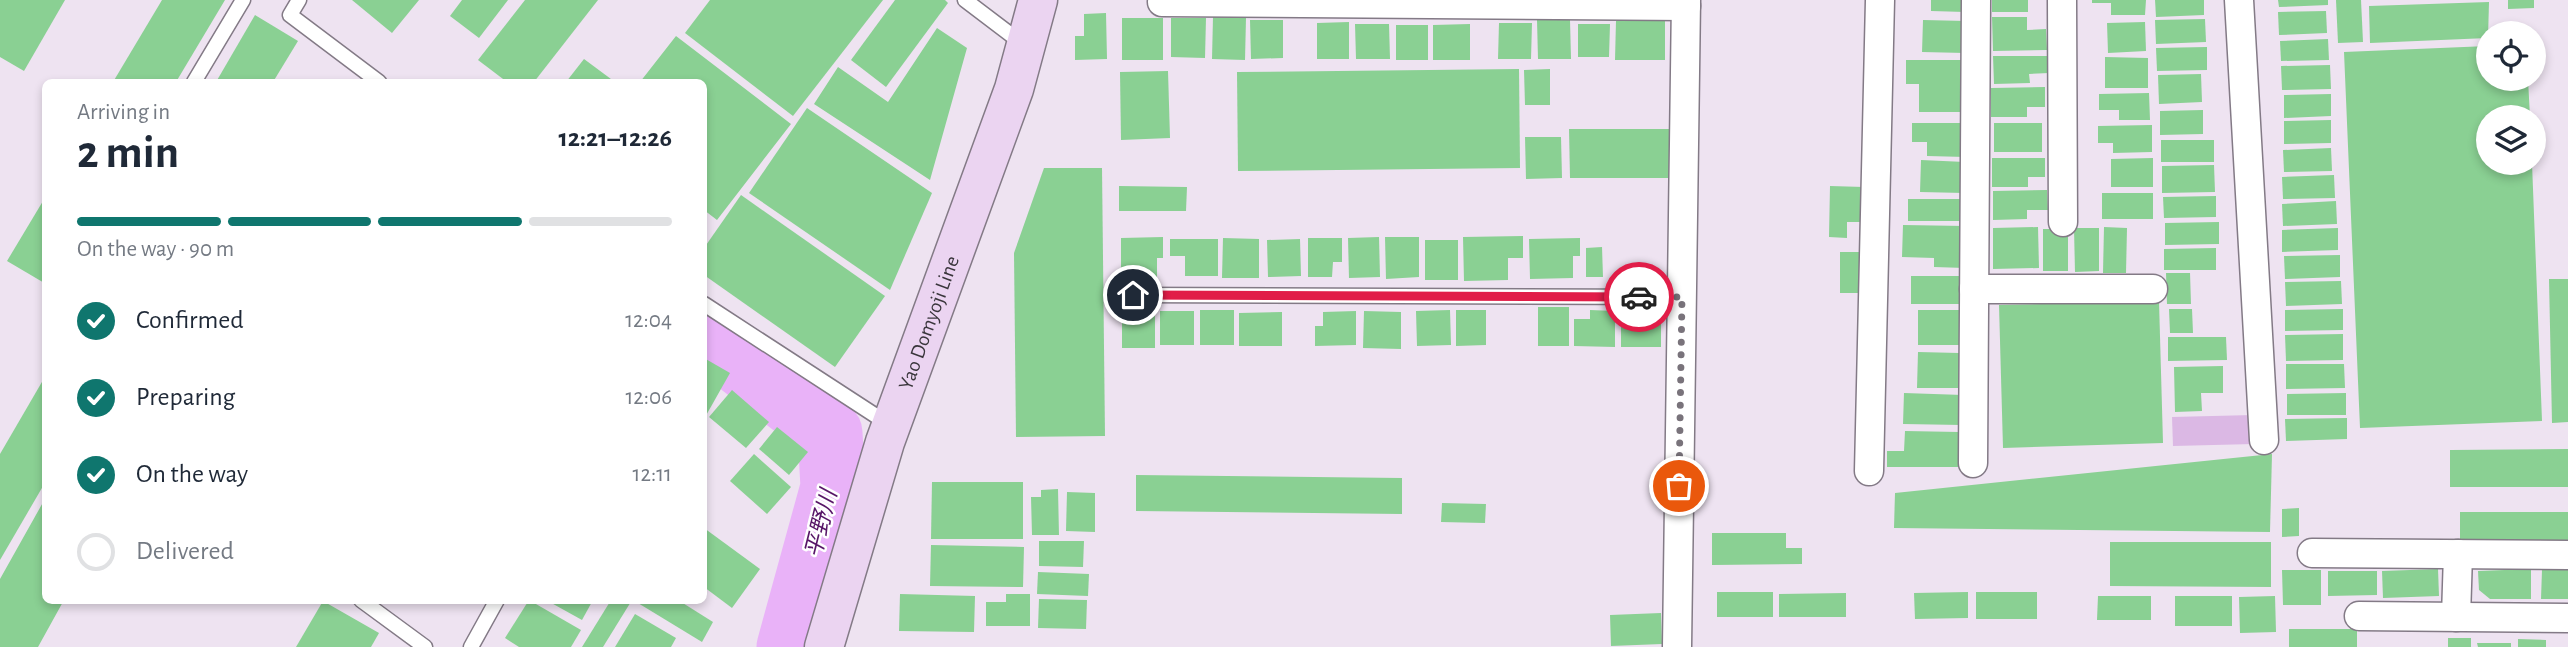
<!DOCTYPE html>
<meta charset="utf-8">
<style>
body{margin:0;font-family:"Alegreya Sans","Noto Sans JP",sans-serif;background:#f2f2f3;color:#1f2937;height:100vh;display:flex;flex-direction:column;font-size:26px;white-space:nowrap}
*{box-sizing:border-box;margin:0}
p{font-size:23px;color:#747a83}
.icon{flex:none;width:38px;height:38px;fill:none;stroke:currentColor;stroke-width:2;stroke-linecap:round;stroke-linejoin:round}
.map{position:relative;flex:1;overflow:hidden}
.drawer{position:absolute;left:42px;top:79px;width:665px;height:525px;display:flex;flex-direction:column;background:#fff;border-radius:10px;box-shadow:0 4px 10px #0003}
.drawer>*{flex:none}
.fabs{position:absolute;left:2476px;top:21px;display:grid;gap:14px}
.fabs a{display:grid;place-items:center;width:70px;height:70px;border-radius:50%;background:#fff;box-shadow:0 4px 10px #0003;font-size:35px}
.pin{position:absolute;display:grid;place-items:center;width:60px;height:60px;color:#fff;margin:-30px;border:4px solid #fff;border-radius:50%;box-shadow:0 2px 7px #0007}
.courier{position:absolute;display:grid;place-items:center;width:70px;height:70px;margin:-35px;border:5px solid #e11d48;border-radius:50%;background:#fff;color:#222;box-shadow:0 2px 9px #0007}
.overview em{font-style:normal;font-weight:700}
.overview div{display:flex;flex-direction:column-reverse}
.overview{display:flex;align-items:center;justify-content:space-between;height:119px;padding:0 35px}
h1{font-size:46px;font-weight:700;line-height:52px}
.bar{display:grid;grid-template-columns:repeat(4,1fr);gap:10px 7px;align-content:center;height:84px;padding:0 35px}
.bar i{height:9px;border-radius:5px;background:#e0e1e3}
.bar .active{background:#0f766e}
.bar p{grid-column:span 4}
ol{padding:0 35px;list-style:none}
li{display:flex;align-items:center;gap:21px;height:77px}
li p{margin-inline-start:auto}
li .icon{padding:7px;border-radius:50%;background:#0f766e;color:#fff;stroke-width:4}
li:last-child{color:#747a83}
li i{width:38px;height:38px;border:4px solid #e0e1e3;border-radius:50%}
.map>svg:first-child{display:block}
.green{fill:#dbb8e4}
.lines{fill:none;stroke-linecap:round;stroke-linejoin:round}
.river{stroke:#e9b2f8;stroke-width:65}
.building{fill:#8ad093}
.service-casing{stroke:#837a86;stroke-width:17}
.minor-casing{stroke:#837a86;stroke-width:31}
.secondary-casing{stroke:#837a86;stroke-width:41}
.service{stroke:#fff;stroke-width:14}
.minor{stroke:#fff;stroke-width:28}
.secondary{stroke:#ebd4f1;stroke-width:38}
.done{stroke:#79737b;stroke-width:7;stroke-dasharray:0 12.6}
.route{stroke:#e11d48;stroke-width:9}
.labels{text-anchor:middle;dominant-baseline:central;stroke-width:5;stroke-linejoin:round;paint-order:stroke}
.street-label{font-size:21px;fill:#3a363c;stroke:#fff}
.water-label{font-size:23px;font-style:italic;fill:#571567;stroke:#fff}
</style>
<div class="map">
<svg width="2568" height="647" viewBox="0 0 2568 647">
<rect width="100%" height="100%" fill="#eee3f1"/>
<!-- green -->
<path class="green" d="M2253,415L2254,444L2173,446L2172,417Z"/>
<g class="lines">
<!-- river -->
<path class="river" d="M704,335L830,433L833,487L789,647"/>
</g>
<!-- building -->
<g class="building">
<path d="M0,0H65L24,71L0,57Z"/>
<path d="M162,0H225L176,82H113Z"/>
<path d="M352,0H419L392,33Z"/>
<path d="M462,0H508L479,38L450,16Z"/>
<path d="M525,0H598L534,82H507L478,60Z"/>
<path d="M710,0H883L793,116L685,33Z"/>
<path d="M895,0H945L948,3L886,87L851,60Z"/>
<path d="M1931,0H1965V12L1931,11Z"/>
<rect x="1992" y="0" width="36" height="12"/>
<path d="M2092,0H2146L2145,15H2111V3H2092Z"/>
<path d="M2155,0H2204V15L2156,17Z"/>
<path d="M2278,0H2328V5L2279,7Z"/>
<path d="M2336,0H2361L2363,42L2338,43Z"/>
<path d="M2508,0H2534V8L2508,9Z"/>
<path d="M2489,2L2488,38L2370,43L2369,6Z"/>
<path d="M2326,11L2327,33L2279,35L2278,12Z"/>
<path d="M1106,13L1107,59L1075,60V36H1084V14Z"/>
<path d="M255,15L298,41L273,82H216Z"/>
<path d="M1213,17L1246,18L1245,60L1212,59Z"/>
<path d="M1992,17H2027V30L2046,29L2047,50L1993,51Z"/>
<rect x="1122" y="18" width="41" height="42"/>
<path d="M1171,18H1206L1205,58L1171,57Z"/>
<path d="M2205,19L2206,42L2156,44L2155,20Z"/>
<path d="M1250,20H1283V58L1251,59Z"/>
<path d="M1537,20H1570L1571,59H1538Z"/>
<path d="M1923,20L1966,21L1965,53L1922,52Z"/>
<path d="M1616,21H1665V60H1615Z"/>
<path d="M1349,22V59H1317V23Z"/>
<path d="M2145,22L2146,51L2108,53L2107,23Z"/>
<path d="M1499,23H1532L1531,59H1498Z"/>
<path d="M1355,24H1389L1390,59H1356Z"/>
<path d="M1470,24V60H1433V25Z"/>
<path d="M1578,24H1610L1609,57H1578Z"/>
<rect x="1396" y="25" width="32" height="35"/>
<path d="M937,28L967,48L930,180L814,104L838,67L888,102Z"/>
<path d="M676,36L791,124L717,220L704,210V82H640Z"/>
<path d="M2328,39L2329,60L2281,61L2280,41Z"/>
<path d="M2488,46V79H2528L2530,117H2488V163H2532L2542,421L2360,428L2344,52Z"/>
<path d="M2207,47V70L2157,71L2156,48Z"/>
<path d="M1993,56H2049V73L2029,74L2030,83L1994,84Z"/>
<path d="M2105,57L2148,58V88H2105Z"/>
<path d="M584,59L615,82H566Z"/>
<path d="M1906,60H1962V112H1919V84H1906Z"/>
<path d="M2330,65L2331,89L2282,90L2281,66Z"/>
<path d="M1519,69L1520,168L1238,171L1237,72Z"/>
<path d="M1550,69V105H1525L1524,70Z"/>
<path d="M1168,71L1170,138L1121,140L1120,72Z"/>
<path d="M2201,74L2202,102L2159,104L2158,75Z"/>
<path d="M2045,87V107H2027V117H1991V88Z"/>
<path d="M2149,93L2150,120H2119V110H2099V94Z"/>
<path d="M2331,94V116L2284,118V95Z"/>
<path d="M807,108L932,193L890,290L749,193Z"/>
<path d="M2203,110V134L2160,135V111Z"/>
<path d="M2331,120V143L2284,144V121Z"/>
<path d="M1912,123H1966V157L1927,156V142H1912Z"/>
<rect x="1994" y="123" width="48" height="29"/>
<path d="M2152,125V152L2113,153V143H2098V126Z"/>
<path d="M1569,129H1670V178H1570Z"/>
<path d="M1525,137H1561L1562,178L1526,179Z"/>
<rect x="2161" y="140" width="53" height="22"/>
<path d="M2331,148L2332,171L2284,172L2283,150Z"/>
<path d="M1992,158H2045V177H2028V187H1992Z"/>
<path d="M2153,158V187H2111V159Z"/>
<path d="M1921,160L1965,162L1964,193L1920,192Z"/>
<path d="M2214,165L2215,192L2162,193V166Z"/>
<path d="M1044,168H1102L1105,436L1016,437L1014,253Z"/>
<path d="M2334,175L2335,198L2283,199L2282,177Z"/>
<path d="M1119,186L1187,187L1186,211H1119Z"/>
<path d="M1830,186L1864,187V222H1847V238L1829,237Z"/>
<path d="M2047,190L2048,210H2027V219L1993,220V191Z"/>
<rect x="2102" y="193" width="51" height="26"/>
<path d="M741,195L885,296L835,367L704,275V248Z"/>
<path d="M46,196V284L7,261Z"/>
<path d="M2216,196V217L2164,218L2163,197Z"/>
<rect x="1908" y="199" width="55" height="22"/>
<path d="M2336,201L2337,224L2283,226L2282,204Z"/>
<path d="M2219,222V244L2165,245V223Z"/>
<path d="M1903,225L1965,226V268L1934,267V258L1902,257Z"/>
<path d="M2038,227L2039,268L1993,269V228Z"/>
<path d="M2104,227L2127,228L2126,273H2103Z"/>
<path d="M2074,228H2099V271L2075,272Z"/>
<path d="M2338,228V250L2282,252V230Z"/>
<rect x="2043" y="229" width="25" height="42"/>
<path d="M1523,236V258H1508V280L1464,281L1463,237Z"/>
<path d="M1163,237V258H1157V277H1121V238Z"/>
<path d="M1379,237L1380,277L1349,278L1348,238Z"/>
<path d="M1385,237H1419V277L1386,279Z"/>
<path d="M1223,238L1259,239V278H1222Z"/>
<path d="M1308,238H1342V262H1333L1332,277H1308Z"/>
<path d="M1580,238V256H1573V278L1530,279L1529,239Z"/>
<path d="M1170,239H1218V276H1185V256H1170Z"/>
<path d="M1300,239L1301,276L1268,277L1267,240Z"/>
<rect x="1425" y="240" width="33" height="40"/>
<path d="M1602,247L1603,277H1586V248Z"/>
<path d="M2216,248V270H2164V249Z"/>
<rect x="1840" y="252" width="20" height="41"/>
<path d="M2340,255V277L2285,279L2284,256Z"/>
<path d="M2166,273H2190L2191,304H2167Z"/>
<rect x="1911" y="276" width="49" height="28"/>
<path d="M2549,279H2568V422L2552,423Z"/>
<path d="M2341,281L2342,304L2286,306L2285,282Z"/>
<path d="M2159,301L2163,443L2003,448L1999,305Z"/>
<rect x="1538" y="307" width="31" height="39"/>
<path d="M2169,309H2192L2193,333H2170Z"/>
<path d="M2343,309V330L2285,331V310Z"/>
<rect x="1122" y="310" width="33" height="38"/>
<rect x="1200" y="310" width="34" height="35"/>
<path d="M1450,310L1451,345L1417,346L1416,311Z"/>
<path d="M1456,310H1486V345L1456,346Z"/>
<path d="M1590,310L1615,311V347L1574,346V319H1590Z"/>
<rect x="1918" y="310" width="43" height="35"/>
<rect x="1160" y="311" width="34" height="34"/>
<path d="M1356,311V345L1315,346V326H1323V312Z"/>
<path d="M1364,311L1401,312V349L1363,348Z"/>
<path d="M1282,312V346H1239V313Z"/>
<rect x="1621" y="315" width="40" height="32"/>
<path d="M2343,334V360L2286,361L2285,335Z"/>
<path d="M2168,337H2226L2227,360L2168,361Z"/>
<path d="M1918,352L1959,353V388H1917Z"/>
<path d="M704,358L730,373L704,419Z"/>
<path d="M2286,364H2344L2345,388L2286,389Z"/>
<path d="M2223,366V393H2201L2202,411L2175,412L2174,367Z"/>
<path d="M46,375V481L0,560V454Z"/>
<path d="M732,390L769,422L746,448L709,417Z"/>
<path d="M1904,393L1963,395L1962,425L1903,424Z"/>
<path d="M2346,393V415H2287V394Z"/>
<path d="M2347,418V439L2286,441L2285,419Z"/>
<path d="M777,427L808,452L789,475L759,449Z"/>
<path d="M1905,431L1959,432L1958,467H1887V451H1904Z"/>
<path d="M2568,449V487H2450V450Z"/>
<path d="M754,454L791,487L767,514L730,481Z"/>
<path d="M2272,454L2270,532L1894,528L1895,493Z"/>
<path d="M1136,475L1402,478V514L1136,511Z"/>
<path d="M932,482H1023V539H931Z"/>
<path d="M1058,489L1059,535H1032L1031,497H1041V490Z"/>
<path d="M1067,492L1095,493V532L1066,531Z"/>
<path d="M46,497V600H64L38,647H0V579Z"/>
<path d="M1442,503L1486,504L1485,523L1441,522Z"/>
<path d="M2299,508V536L2282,537V509Z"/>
<rect x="2460" y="512" width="108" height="32"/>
<path d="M704,528L760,569L732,608L704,587Z"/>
<path d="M1712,533H1786V548H1802V564L1712,565Z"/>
<path d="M1039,541H1084L1083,567L1039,566Z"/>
<path d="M2110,542H2271V587L2110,586Z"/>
<path d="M931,545L1024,547L1023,587L930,586Z"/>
<path d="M2438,569L2439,596L2383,598L2382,571Z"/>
<path d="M2531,569V599H2490L2479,590L2478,571Z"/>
<path d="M2282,570H2321V605H2283Z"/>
<path d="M2542,570H2568V599H2541Z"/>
<path d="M2328,571H2377V595L2328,596Z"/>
<path d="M1038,572L1089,574L1088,596L1037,594Z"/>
<rect x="1717" y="592" width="56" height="25"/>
<path d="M1968,592V618L1915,619L1914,593Z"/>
<rect x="1976" y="592" width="61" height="27"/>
<path d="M1846,593V617H1779V594Z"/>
<path d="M900,594L975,596L974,632L899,631Z"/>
<path d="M1006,594H1030V626H986V602H1006Z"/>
<path d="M2098,596H2151V620H2097Z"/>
<rect x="2175" y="596" width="57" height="30"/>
<path d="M2275,596L2276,632L2240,633L2239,597Z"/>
<path d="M1039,599L1087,600L1086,629L1038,628Z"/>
<path d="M529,600L581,630L571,647H519L505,638Z"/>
<path d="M546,600H593L582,620Z"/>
<path d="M611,600H632L603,647H582Z"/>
<path d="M633,600H678L713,622L702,642Z"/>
<path d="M323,601L379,633L371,647H296Z"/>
<path d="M1661,613L1662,644L1611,646L1610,615Z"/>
<path d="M635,614L676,638L671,647H615Z"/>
<rect x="2289" y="629" width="68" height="18"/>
<rect x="2448" y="638" width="23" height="9"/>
<path d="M2518,639L2546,640V647H2518Z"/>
<path d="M2477,643H2511V647H2478Z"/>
</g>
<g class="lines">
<!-- service casing -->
<g class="service-casing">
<g id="service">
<path d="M299,0L290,15L379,82"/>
<path d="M965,0L1023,44"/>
<path d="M194,82L243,0"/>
<path d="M1133,295L1682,297"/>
<path d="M704,304L890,425"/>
<path d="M361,600L425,647"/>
<path d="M471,647L497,600"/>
</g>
</g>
<!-- minor casing -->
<g class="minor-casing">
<g id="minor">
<path d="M2062,0L2063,222"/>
<path d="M2239,0L2264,440"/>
<path d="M1162,2L1686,6"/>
<path d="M1974,289H2153"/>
<path d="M1973,463L1976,0"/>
<path d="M1869,471L1880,0"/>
<path d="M2312,553L2568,555"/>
<path d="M2359,616L2568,618"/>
<path d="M2456,617L2458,554"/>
<path d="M1677,647L1686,0"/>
</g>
</g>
<!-- secondary casing -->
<g class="secondary-casing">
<g id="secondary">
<path id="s1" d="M824,647L885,442L1014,89L1038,0"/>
</g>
</g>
<!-- service -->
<use href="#service" class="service"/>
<!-- minor -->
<use href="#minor" class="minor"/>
<!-- secondary -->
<use href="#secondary" class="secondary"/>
</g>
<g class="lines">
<!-- done -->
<path class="done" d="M1639,297H1682L1679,486"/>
<!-- route -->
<path class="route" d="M1133,295L1639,297"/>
</g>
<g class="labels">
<!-- street labels -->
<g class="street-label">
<text stroke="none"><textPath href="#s1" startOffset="341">Yao Domyoji Line</textPath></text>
</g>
<!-- water labels -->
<g class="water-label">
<text transform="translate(822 524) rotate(-76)">平野川</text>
</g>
</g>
</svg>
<div class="fabs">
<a><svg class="icon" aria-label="locate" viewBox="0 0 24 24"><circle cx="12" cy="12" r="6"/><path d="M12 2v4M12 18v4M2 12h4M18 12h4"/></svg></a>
<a><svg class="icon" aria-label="layers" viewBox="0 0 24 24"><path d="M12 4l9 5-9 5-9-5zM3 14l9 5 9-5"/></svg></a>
</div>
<div class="pin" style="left:1679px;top:486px;background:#ea580c"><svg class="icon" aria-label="bag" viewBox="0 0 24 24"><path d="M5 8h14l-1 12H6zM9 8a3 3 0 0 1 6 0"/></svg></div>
<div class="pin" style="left:1133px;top:295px;background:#1f2937"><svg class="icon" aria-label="home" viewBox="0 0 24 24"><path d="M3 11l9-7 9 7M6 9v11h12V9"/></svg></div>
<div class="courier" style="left:1639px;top:297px"><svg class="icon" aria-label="car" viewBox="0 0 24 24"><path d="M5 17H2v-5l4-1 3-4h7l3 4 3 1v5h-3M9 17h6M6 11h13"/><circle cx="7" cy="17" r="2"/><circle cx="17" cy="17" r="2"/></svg></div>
<section class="drawer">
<div class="overview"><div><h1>2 min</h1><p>Arriving in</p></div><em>12:21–12:26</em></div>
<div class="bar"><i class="active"></i><i class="active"></i><i class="active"></i><i></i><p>On the way · 90 m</p></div>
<ol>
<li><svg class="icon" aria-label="check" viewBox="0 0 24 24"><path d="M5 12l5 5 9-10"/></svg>Confirmed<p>12:04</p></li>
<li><svg class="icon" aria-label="check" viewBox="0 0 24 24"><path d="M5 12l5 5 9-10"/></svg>Preparing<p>12:06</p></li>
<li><svg class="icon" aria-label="check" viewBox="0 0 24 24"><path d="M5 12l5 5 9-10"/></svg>On the way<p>12:11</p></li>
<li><i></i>Delivered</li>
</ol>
</section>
</div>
